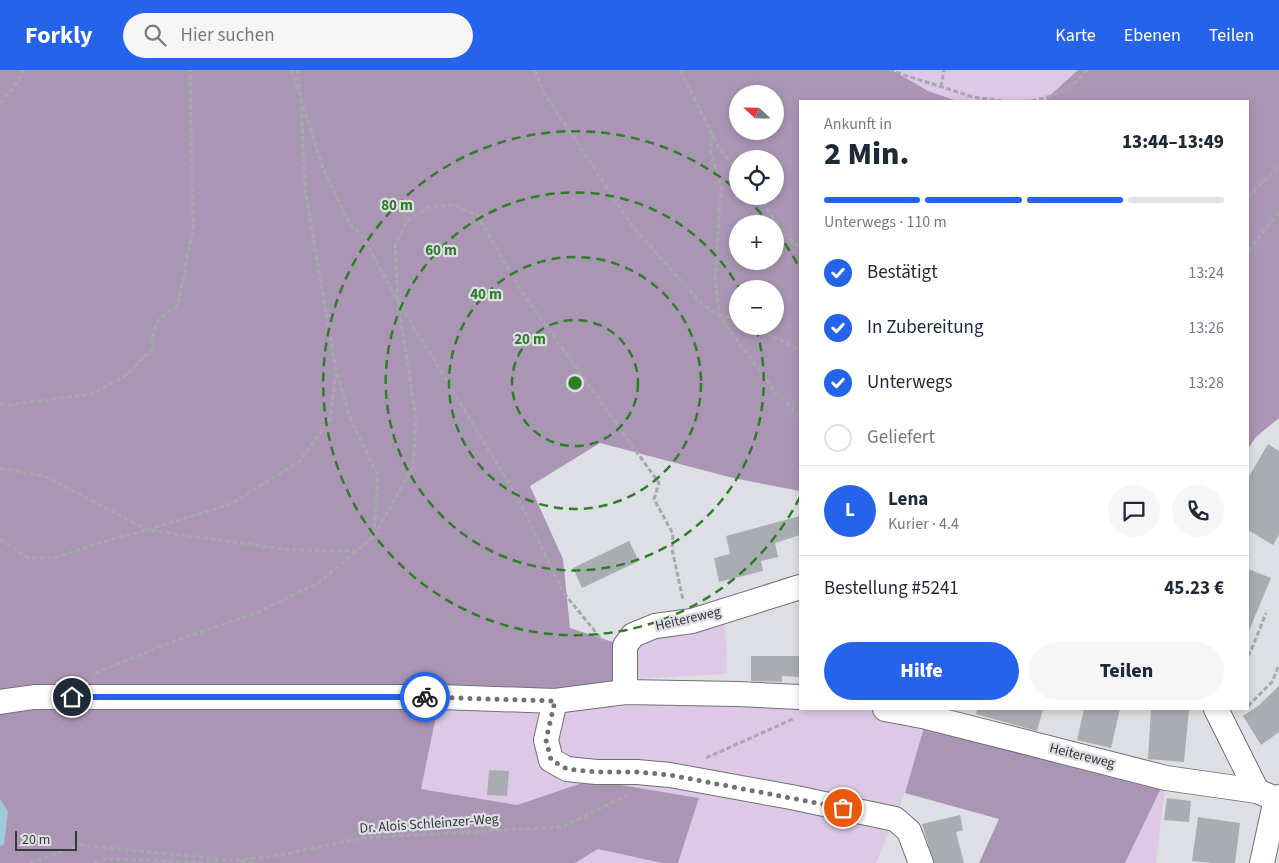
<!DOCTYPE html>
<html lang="de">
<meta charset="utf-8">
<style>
body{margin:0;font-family:"Source Sans 3",sans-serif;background:#f6f6f7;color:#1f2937;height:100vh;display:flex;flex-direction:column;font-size:19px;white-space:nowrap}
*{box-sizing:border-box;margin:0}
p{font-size:16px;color:#747a83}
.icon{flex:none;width:28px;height:28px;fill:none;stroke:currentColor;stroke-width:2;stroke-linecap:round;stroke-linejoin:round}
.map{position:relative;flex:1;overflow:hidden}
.panel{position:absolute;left:799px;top:30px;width:450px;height:610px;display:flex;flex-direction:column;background:#fff;border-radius:0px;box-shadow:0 2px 8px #0003}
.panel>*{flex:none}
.needle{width:32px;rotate:292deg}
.tools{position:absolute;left:729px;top:15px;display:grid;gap:10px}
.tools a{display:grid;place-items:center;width:55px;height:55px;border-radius:50%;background:#fff;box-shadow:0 2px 8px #0003;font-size:25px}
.scale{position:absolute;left:15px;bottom:12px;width:62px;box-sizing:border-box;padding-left:5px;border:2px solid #37383a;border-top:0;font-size:14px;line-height:18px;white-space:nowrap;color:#37383a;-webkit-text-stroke:4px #dddfe4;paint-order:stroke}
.pin{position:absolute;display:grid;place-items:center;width:42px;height:42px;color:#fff;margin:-21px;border:2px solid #fff;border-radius:50%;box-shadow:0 1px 5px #0007}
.courier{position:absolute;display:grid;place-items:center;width:50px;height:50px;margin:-25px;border:4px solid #2563eb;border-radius:50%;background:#fff;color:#222;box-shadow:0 1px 6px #0007}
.headline em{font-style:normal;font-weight:800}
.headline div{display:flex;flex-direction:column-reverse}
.headline{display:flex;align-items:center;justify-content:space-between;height:85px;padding:0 25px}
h1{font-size:32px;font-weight:800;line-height:38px}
.bar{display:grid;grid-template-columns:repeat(4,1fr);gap:8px 5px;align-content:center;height:60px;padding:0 25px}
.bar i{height:6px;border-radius:4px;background:#e0e1e3}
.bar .active{background:#2563eb}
.bar p{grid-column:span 4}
.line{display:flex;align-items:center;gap:12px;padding:0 25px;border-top:1px solid #e0e1e3}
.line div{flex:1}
.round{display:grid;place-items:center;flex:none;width:52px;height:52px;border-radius:26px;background:#f6f6f7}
ol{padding:0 25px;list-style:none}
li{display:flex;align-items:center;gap:15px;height:55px}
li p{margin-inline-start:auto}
li .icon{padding:5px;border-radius:50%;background:#2563eb;color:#fff;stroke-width:4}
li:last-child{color:#747a83}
li i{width:28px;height:28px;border:2px solid #e0e1e3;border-radius:50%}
.button{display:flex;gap:10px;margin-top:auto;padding:10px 25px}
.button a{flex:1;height:58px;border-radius:30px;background:#2563eb;color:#fff;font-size:20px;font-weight:800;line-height:58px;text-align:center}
.button a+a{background:#f6f6f7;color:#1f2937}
header{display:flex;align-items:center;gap:30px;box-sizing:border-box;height:70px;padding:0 25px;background:#2563eb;color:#fff}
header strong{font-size:24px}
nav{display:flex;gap:28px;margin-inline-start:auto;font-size:18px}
.search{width:350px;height:45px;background:#f6f6f7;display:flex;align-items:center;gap:12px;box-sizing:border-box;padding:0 18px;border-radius:28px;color:#747a83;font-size:19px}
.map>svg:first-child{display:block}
.green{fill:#ddc8e6}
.forest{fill:#ab95b5;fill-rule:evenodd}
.water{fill:#9bcbd8}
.building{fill:#a9adb1}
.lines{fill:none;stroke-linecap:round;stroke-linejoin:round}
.minor-casing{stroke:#6f7175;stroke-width:26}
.path{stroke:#a6a8ac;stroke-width:3;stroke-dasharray:5 2.5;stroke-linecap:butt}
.minor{stroke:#fff;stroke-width:24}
.done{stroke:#717276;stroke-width:5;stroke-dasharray:0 9}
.route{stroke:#2563eb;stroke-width:6}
.ring{fill:none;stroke:#2e7e28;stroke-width:2.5;stroke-dasharray:9 6}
.labels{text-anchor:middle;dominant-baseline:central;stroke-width:4.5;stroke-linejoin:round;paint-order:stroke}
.street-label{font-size:14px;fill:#37383a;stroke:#dddfe4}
.centre{fill:#2e7e28;stroke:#dddfe4;stroke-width:2.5}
.ring-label{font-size:15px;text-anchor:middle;font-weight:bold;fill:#2e7e28;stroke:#dddfe4;stroke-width:4.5;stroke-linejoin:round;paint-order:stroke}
</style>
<header>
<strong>Forkly</strong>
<div class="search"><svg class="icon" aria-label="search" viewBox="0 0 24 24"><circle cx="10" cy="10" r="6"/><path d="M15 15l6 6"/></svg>Hier suchen</div>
<nav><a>Karte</a><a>Ebenen</a><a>Teilen</a></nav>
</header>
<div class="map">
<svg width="1279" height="793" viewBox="0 0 1279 793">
<rect width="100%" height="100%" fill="#dddfe4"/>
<!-- green -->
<g class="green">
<path d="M892,0H1078L1044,31H957L928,21Z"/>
<path d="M725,550L727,604L630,609L638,567Z"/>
<path d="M440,627H800V639H885L927,647L905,723L876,793H678L699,728L591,710L517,735L421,719Z"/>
<path d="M1166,708L1156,793H1125Z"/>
<path d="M598,779L662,793H575Z"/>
</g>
<!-- forest -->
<g class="forest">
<path d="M0,0H892L928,21L957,31H800V421L733,408L600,373L530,416L563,489L570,558L625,576V622L440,627L421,719L517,735L591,710L699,728L678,793H662L598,779L575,793H0ZM738,24H775V61H738ZM738,89H775V126H738ZM738,154H775V191H738ZM738,219H775V256H738Z"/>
<path d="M1078,0H1279V348L1256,367L1248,379V31H1044Z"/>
<path d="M927,647L1166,708L1125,793H979L999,749L905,723Z"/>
</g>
<!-- water -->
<path class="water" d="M0,729L8,741L4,775L0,776Z"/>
<!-- building -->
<g class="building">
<path d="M1268,374L1279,381V465L1273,475L1248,460V408Z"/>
<path d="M800,446V465L775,473L778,487L761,491L763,501L719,512L714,488L730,484L726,466Z"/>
<path d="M629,471L639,491L582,518L573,498Z"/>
<path d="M1248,499L1271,508L1248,563Z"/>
<path d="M751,586H800V607L782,606V612L751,611Z"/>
<path d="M1279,616V662L1261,675L1243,646L1258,636Z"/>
<path d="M977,639H1043L1037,661L976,644Z"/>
<path d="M1084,639H1120L1111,678L1077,670Z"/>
<path d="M1151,639L1189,640L1184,692L1148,689Z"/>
<path d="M489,700L509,701L507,726L487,725Z"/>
<path d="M1167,728L1191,731L1189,752L1164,750Z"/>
<path d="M960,745L963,760L956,762L964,793H934L922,754Z"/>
<path d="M1198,747L1240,753L1235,793H1212L1192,791Z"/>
</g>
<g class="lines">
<!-- minor casing -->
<g class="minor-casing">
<g id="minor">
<path d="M625,622V576L633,565L655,556L692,551L800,517"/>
<path d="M555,631L546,670L551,690L567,699L596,702H637L670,705L791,727L895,749L909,761L921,793"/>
<path d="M0,632L34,627H440L555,631L625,622L738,624L800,627"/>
<path d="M885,639L927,647L1166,708L1257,721L1276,729L1279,727"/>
<path d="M1216,639L1257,721"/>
<path d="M1262,793L1276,729"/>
</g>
</g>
<!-- path -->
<g class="path">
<path d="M291,0L299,23"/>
<path d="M535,0L543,21L633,157L702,234L719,245L738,250"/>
<path d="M680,0L720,80L738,101"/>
<path d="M889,0L973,27L1002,31"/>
<path d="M941,17L944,0"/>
<path d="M1024,31C1049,30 1071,20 1087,0"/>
<path d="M0,34L19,10L23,0"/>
<path d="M303,36L323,98L349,153L363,167L398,231L518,428L563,522L602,570L605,571"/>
<path d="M713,65L710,80L721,117L715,208L719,245L774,321L800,346"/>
<path d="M758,126L785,165L800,178"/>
<path d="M1248,127L1279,96"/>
<path d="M1248,181L1279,142"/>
<path d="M753,256L800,280"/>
<path d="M0,334L8,335L91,324L125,306L152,279C153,252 156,250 178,235L193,158L190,0"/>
<path d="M0,398L47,407L147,460L290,480L359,481"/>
<path d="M374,466L413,397L416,348L398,231L395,175L407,151L429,137L455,135L478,146L522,222L659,413L654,429L673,464L672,479L683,530"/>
<path d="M0,469L28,488H54L102,472L147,460L231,434L300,391L330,349L336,303"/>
<path d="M1248,586L1253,576L1266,543"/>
<path d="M95,603L180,569L256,543L318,513L374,466L378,406L351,350L336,300L305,120L301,31L297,0"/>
<path d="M1248,636L1272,612L1279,595"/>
<path d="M706,688L793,649"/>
<path d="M241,791L256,793"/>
<path d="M30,793L80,775L220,789"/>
<path d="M94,793L108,789L200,792L232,790L269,787L363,768L562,757L628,725"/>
</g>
<!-- minor -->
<use href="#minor" class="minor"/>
</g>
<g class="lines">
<!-- done -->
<path class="done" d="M425,627L555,631L546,670L551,690L567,699L596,702H637L670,705L843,738"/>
<!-- route -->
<path class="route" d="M72,627H425"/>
</g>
<!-- distance rings -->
<g class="ring">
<circle cx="575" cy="313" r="63"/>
<circle cx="575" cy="313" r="126"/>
<path d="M756 258A189 189 0 1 1 739 218"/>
<path d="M800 427A252 252 0 1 1 737 120M745 127A252 252 0 0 1 769 153M776 161A252 252 0 0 1 800 199"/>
</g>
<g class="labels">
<!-- street labels -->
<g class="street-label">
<text transform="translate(688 549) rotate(-13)">Heitereweg</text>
<text transform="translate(1082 686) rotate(14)">Heitereweg</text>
<text transform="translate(429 754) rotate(-4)">Dr. Alois Schleinzer-Weg</text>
</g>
</g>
<circle cx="575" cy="313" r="8" class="centre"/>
<g class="ring-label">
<text x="397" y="140">80 m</text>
<text x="441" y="185">60 m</text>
<text x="486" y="229">40 m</text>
<text x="530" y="274">20 m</text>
</g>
</svg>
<div class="tools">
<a><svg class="needle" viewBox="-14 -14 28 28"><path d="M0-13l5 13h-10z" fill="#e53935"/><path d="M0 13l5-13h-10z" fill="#747a83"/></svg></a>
<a><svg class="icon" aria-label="locate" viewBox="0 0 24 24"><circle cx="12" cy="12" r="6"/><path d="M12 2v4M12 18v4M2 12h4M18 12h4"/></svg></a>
<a>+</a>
<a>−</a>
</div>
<div class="scale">20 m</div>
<div class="pin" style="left:843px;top:738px;background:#ea580c"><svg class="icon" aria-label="bag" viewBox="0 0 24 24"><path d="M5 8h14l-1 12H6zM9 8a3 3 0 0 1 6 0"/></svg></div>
<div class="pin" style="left:72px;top:627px;background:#1f2937"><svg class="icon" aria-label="home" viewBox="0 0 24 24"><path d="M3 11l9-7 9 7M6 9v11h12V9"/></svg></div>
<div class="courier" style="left:425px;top:627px"><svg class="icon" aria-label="bike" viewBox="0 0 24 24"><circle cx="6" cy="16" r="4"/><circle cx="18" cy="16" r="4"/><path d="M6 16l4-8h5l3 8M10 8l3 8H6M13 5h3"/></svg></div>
<section class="panel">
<div class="headline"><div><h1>2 Min.</h1><p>Ankunft in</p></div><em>13:44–13:49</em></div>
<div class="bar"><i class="active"></i><i class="active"></i><i class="active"></i><i></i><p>Unterwegs · 110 m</p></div>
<ol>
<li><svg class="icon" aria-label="check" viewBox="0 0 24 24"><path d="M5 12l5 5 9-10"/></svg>Bestätigt<p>13:24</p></li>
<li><svg class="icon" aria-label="check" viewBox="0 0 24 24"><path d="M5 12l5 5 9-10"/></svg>In Zubereitung<p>13:26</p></li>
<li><svg class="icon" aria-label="check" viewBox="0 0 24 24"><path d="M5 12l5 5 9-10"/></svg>Unterwegs<p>13:28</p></li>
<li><i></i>Geliefert</li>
</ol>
<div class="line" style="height:90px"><b class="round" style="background:#2563eb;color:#fff">L</b><div><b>Lena</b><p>Kurier · 4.4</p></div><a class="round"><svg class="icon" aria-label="chat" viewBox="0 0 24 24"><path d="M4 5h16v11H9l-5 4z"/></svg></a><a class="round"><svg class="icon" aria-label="phone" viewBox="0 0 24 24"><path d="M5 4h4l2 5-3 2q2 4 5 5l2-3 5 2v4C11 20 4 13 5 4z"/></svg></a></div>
<div class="line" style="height:65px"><div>Bestellung #5241</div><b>45.23 €</b></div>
<div class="button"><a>Hilfe</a><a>Teilen</a></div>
</section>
</div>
